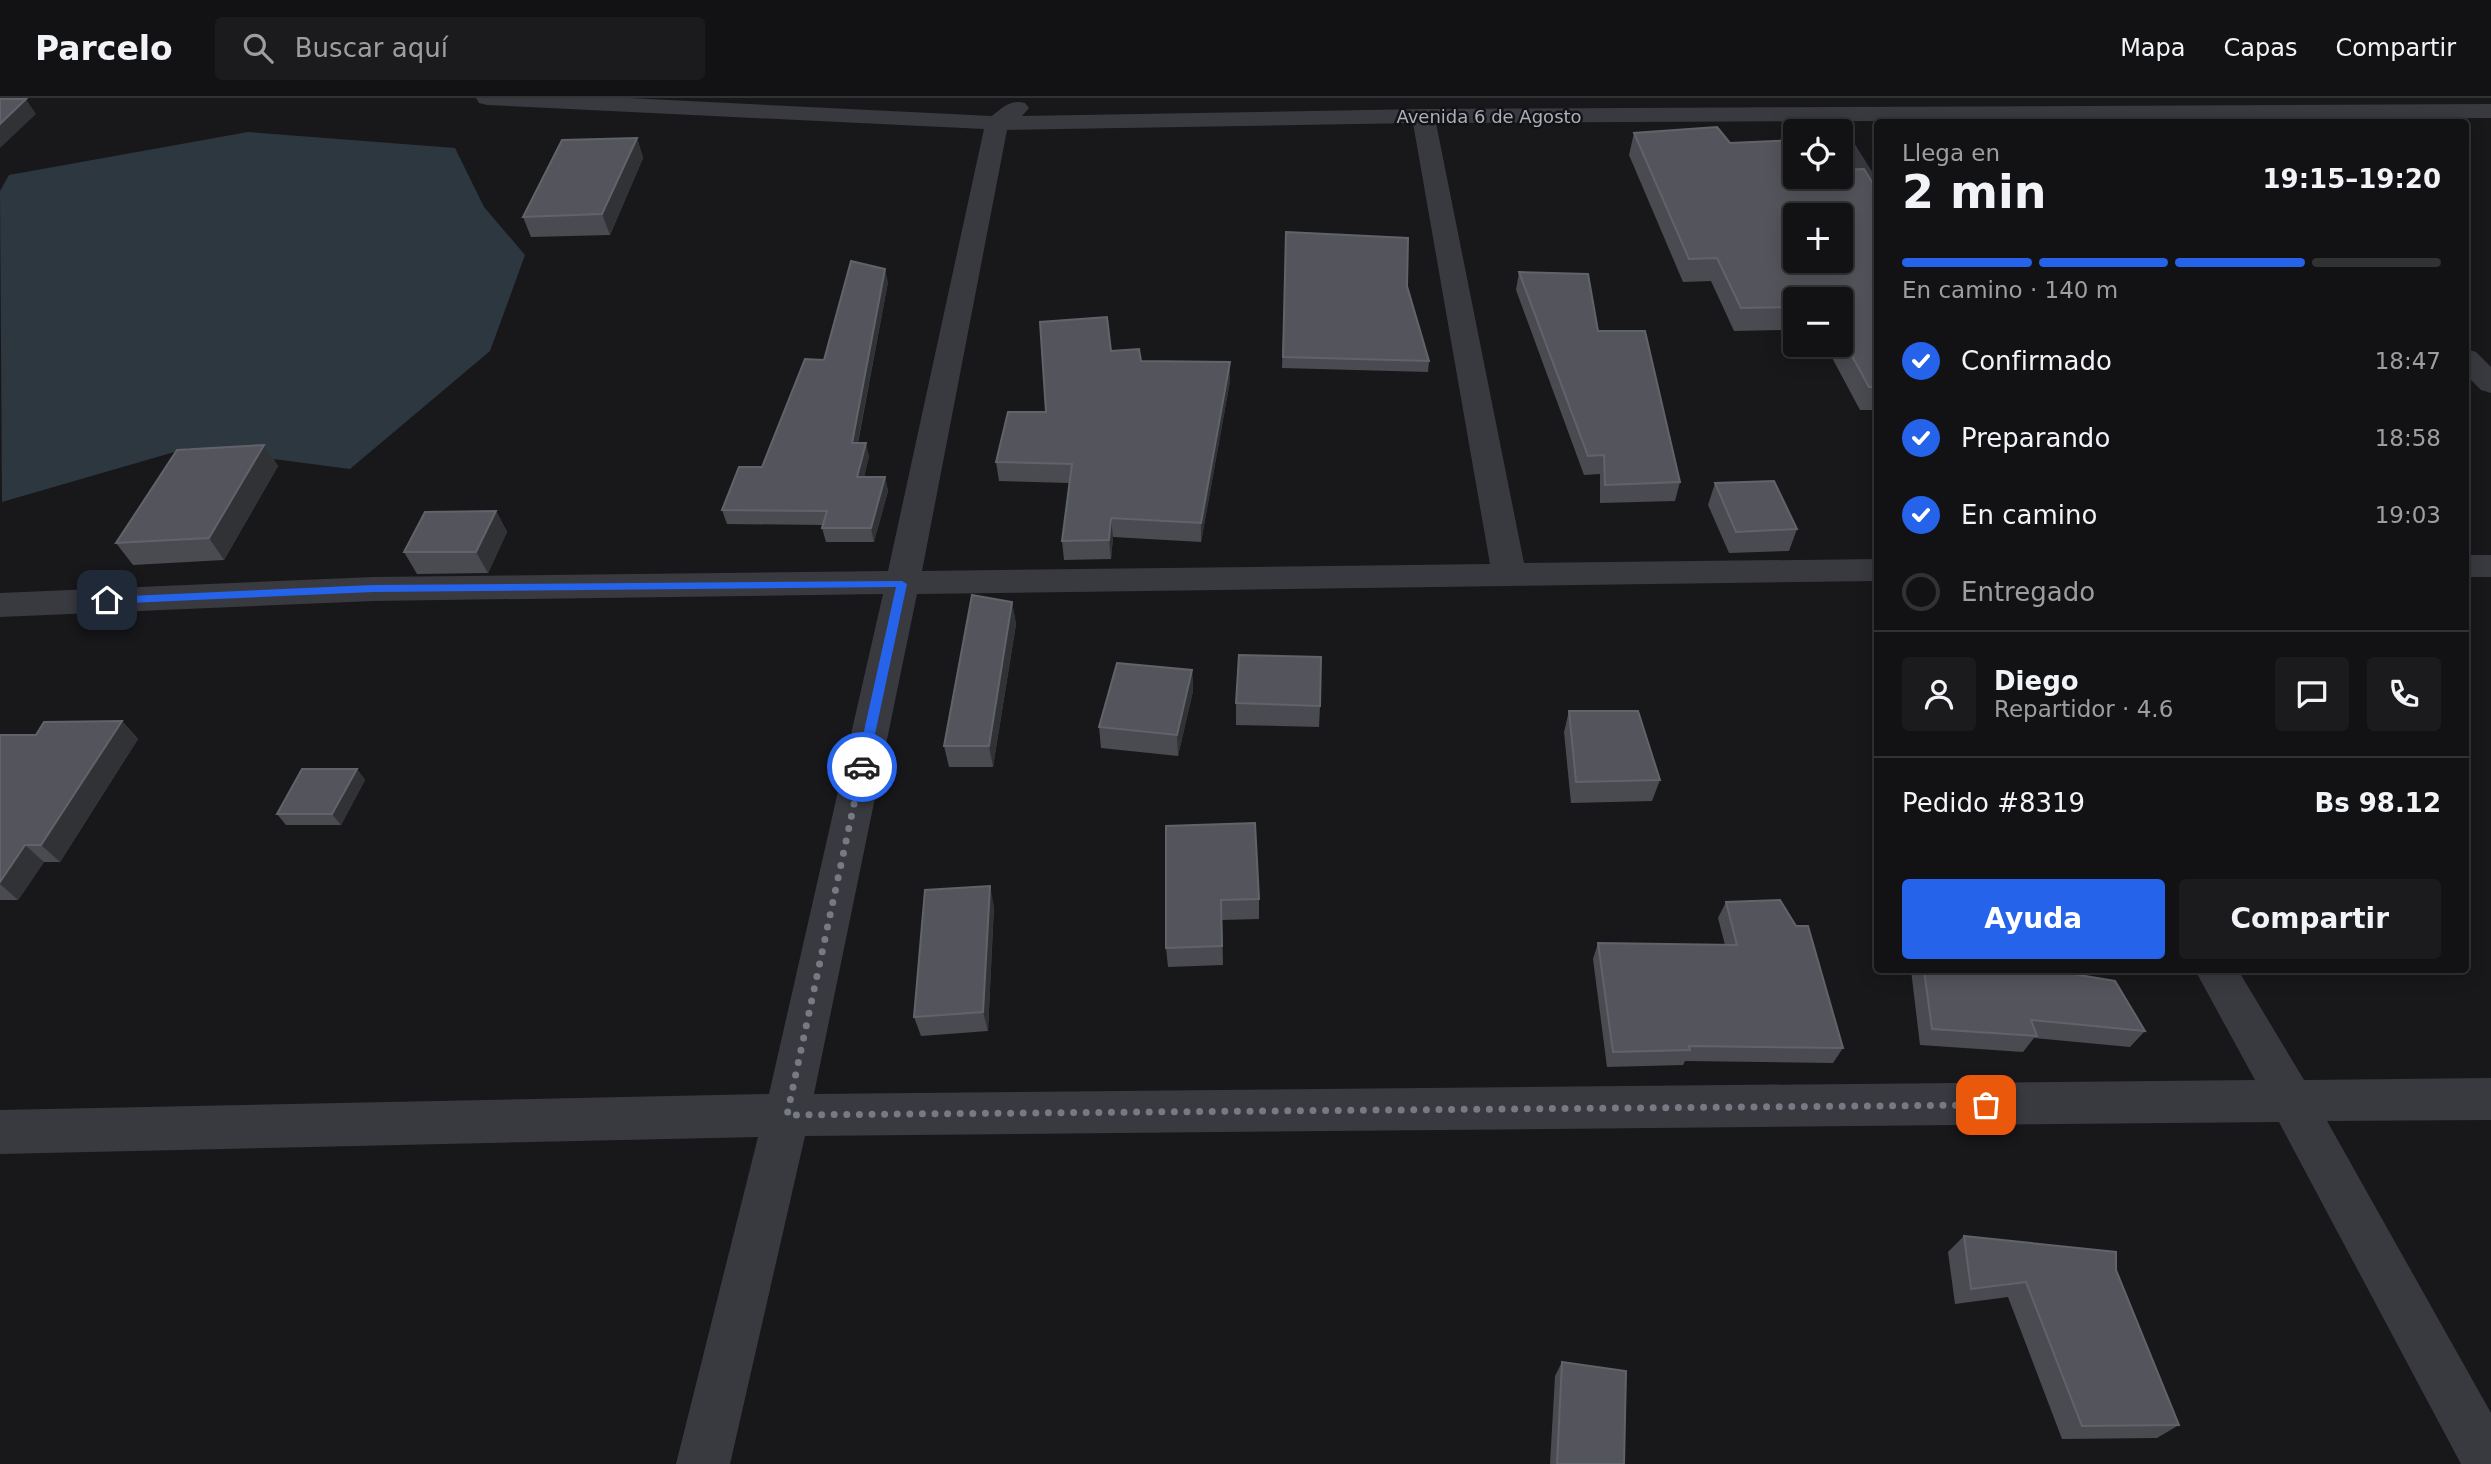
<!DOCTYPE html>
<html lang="es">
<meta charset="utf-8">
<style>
body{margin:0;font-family:"DejaVu Sans",sans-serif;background:#1b1b1d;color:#f1f3f6;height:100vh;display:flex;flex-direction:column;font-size:26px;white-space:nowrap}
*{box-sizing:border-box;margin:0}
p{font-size:23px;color:#9c9ea0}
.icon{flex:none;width:38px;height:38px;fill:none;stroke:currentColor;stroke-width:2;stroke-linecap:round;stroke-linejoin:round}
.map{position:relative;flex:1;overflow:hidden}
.drawer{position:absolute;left:1874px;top:21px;width:595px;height:854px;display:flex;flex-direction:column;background:#121214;border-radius:7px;box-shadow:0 4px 18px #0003,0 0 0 2px #313234}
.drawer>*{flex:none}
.controls{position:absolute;left:1783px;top:21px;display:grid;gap:14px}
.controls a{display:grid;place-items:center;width:70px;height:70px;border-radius:7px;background:#121214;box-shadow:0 4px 18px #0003,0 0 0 2px #313234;font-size:35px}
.pin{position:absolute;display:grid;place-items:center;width:60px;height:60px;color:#fff;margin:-30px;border-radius:14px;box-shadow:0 4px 10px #0006}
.courier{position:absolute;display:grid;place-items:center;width:70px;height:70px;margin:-35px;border:5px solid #2563eb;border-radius:50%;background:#fff;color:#222;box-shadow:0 2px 9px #0007}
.summary em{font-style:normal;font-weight:700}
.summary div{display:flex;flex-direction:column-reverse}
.summary{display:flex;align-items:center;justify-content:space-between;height:119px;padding:0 28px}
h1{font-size:46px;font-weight:700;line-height:52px}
.bar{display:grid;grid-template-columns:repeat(4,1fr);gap:10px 7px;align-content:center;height:84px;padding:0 28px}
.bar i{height:9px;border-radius:5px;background:#313234}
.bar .current{background:#2563eb}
.bar p{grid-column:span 4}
.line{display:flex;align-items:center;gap:18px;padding:0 28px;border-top:2px solid #313234}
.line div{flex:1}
.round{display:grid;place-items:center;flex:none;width:74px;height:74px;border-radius:7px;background:#1b1b1d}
ol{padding:0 28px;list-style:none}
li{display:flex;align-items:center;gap:21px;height:77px}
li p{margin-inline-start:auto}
li .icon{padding:7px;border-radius:50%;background:#2563eb;color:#fff;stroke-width:4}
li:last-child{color:#9c9ea0}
li i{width:38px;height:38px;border:4px solid #313234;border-radius:50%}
.cta{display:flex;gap:14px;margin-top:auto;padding:14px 28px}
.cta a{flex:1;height:80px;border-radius:7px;background:#2563eb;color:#fff;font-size:28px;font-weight:700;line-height:80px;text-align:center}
.cta a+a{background:#1b1b1d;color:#f1f3f6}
header{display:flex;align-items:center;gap:42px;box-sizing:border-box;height:98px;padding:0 35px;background:#121214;border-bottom:2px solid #313234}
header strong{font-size:33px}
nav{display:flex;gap:38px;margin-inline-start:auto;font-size:24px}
.search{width:490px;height:63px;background:#1b1b1d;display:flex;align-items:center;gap:18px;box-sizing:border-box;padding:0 24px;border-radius:7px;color:#9c9ea0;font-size:26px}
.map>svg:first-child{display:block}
.water{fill:#2d3740}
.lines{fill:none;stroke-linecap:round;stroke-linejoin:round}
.minor{fill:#393a40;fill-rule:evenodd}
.wall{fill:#494b50;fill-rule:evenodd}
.shaded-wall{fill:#313236}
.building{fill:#54555c;stroke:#61636a;stroke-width:2;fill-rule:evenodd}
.route{fill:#2563eb}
.done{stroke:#777a83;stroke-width:7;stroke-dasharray:0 12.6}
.labels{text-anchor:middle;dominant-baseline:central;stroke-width:5;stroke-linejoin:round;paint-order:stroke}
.far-street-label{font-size:18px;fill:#aaafbb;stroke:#131316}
</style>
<header>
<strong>Parcelo</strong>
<div class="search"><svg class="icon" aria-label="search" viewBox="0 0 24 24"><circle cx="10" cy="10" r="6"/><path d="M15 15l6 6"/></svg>Buscar aquí</div>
<nav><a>Mapa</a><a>Capas</a><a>Compartir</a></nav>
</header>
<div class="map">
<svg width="2491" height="1366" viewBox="0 0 2491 1366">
<rect width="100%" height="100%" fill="#18181b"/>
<!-- water -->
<path class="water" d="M248,34L455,50L484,109L525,157L490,253L350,371L188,350L2,404L0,93L9,77Z"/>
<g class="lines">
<!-- minor -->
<g class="minor">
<path d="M476,0H628L992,18C1003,9 1011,1 1025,5L1029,10L1022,18L1423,11L2491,6V20L1436,25L1524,465L1878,461V483L917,496L814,996L2255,982L2195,872H2238L2304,982L2491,980V1022L2327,1023L2491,1315V1366H2461L2279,1024L805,1038L730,1366H676L758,1039L0,1056V1012L769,996L883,496L373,503L0,519V495L373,479L888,473L984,31L487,7L479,5ZM1413,25L1490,466L922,473L1007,32Z"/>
<path d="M1841,35L1849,37L1878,83V113L1869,110L1841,63Z"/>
<path d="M2466,251L2476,254L2491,269V295L2481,292L2466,277Z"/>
<rect x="2466" y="457" width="25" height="22"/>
</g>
</g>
<!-- wall -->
<g class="wall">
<path d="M1634,35L1730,45L1796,79L1878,90V312H1860L1830,256L1794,257L1782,232L1734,233L1711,183L1683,184L1629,57ZM1796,201H1841V247H1796Z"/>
<path d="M637,40L643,60L610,137L531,139L523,119Z"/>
<path d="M1286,134L1407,188L1429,263L1428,274L1282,270Z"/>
<path d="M1519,174L1598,233L1680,384L1675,403L1600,405V376L1584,377L1516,192Z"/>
<path d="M888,184L858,345L869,358L864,379H885L888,393L874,444H826L822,430L823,427L727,426L722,412L762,369L824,262Z"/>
<path d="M1111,253L1141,263L1230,283L1201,444L1113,439L1111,461L1064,462L1062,443L1069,385L999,383L996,364L1046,314Z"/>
<path d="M264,347L278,368L224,462L133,467L116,445Z"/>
<path d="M1715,385L1797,431L1789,453L1729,455L1708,407Z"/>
<path d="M496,413L507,434L488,475L417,476L404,454Z"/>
<path d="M1012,504L1016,526L993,669H949L944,648Z"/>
<path d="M1192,572L1193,593L1178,658L1101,650L1099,629Z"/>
<path d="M1236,605L1320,608L1319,629L1236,627Z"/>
<path d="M1569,613L1660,682L1652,703L1571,705L1564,634Z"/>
<path d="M122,623L138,641L60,764H44L18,802H0V637H36Z"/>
<path d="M357,671L365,682L341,727H286L277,716Z"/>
<path d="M1255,725L1259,801V821L1222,822L1223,867L1168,869L1166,850Z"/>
<path d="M1726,804L1843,950L1833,965L1685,963L1683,967L1607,969L1593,861L1598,845L1725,847L1718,820Z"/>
<path d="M994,808L988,933L921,938L914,919Z"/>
<path d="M1911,872H2049L2145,933L2130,949L2034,940L2023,954L1920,947Z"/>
<path d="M1964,1138L2116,1172L2179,1327L2157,1340L2062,1341L2008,1199L1955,1206L1948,1154Z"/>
<path d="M1562,1264L1624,1366H1550L1555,1278Z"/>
</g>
<!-- shaded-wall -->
<g class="shaded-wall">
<path d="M26,1L36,16L0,50V26Z"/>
<path d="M637,40L643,60L610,137L602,116Z"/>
<path d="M885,171L888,184L855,358L852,345Z"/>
<path d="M1230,264V283L1201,444V425Z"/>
<path d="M866,345L869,358L861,393L857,379Z"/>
<path d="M264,347L278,368L224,462L209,440Z"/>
<path d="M885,379L888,393L874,444L871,430Z"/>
<path d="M496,413L507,434L488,475L476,454Z"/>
<path d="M1111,420L1113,439L1111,461L1109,442Z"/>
<path d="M1012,504L1016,526L993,669L989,648Z"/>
<path d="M1192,572L1193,593L1178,658L1177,637Z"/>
<path d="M122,623L138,641L60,764L41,747Z"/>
<path d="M357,671L365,682L341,727L332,716Z"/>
<path d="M25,747L44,764L18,802L0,786V784Z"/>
<path d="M990,788L994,808L988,933L983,914Z"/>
</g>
<!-- building -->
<g class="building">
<path d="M0,1H26L0,26Z"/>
<path d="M1717,29L1730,45L1796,42V79H1841V72L1864,71L1875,89L1878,90V289H1869L1841,238V201H1796V221L1790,209L1741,210L1717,160L1689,161L1634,35ZM1796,117H1841V163H1796Z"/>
<path d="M637,40L602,116L523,119L562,42Z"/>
<path d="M1286,134L1408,140L1407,188L1429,263L1283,259Z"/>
<path d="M851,163L885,171L852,345H866L857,379H885L871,430H822L827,413L722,412L739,369H762L805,261L824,262Z"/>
<path d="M1519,174L1588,176L1598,233H1645L1680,384L1605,387L1604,357L1588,358Z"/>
<path d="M1107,219L1111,253L1139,251L1141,263L1230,264L1201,425L1111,420L1109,442L1062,443L1072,366L996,364L1008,314H1046L1040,224Z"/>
<path d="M264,347L209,440L116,445L177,352Z"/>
<path d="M1774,383L1797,431L1736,434L1715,385Z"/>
<path d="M496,413L476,454H404L425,414Z"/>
<path d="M972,497L1012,504L989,648H944Z"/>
<path d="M1239,557L1321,559L1320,608L1236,605Z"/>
<path d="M1117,565L1192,572L1177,637L1099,629Z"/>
<path d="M1569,613H1638L1660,682L1576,684Z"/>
<path d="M122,623L41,747H25L0,784V637H36L44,624Z"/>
<path d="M302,671H357L332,716H277Z"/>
<path d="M1255,725L1259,801L1221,802L1222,848L1166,850V728Z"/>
<path d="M990,788L983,914L914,919L925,792Z"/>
<path d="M1780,802L1796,828H1808L1843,950L1689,948L1690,952L1613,954L1598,845L1737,847L1726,804Z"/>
<path d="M1924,872H2049L2115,883L2145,933L2031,922L2037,938L1932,931Z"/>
<path d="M1964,1138L2116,1154V1172L2179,1327L2082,1328L2026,1184L1971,1191Z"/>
<path d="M1562,1264L1626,1273L1624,1366H1557Z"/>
</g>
<!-- route -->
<path class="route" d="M902,483L907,486L868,669L862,673L856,669L896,489L373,494L107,506L101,502L107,499L373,487Z"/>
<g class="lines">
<!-- done -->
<path class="done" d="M862,669L787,1017L1986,1007"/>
</g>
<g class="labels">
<!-- far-street labels -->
<g class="far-street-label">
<text x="1489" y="18">Avenida 6 de Agosto</text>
</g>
</g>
</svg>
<div class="controls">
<a><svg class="icon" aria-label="locate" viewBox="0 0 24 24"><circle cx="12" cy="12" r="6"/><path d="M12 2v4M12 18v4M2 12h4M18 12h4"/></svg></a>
<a>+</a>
<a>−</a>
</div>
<div class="pin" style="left:1986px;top:1007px;background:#ea580c"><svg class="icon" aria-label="bag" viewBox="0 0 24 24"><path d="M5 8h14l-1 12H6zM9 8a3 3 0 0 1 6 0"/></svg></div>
<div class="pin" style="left:107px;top:502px;background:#1f2937"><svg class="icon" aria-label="home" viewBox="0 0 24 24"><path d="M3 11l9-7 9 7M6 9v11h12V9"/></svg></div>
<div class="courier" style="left:862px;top:669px"><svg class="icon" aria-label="car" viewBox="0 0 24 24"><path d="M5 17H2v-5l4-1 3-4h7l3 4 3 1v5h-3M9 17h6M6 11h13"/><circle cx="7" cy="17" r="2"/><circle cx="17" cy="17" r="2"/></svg></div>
<section class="drawer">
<div class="summary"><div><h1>2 min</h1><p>Llega en</p></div><em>19:15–19:20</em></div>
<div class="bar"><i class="current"></i><i class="current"></i><i class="current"></i><i></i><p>En camino · 140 m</p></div>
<ol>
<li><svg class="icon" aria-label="check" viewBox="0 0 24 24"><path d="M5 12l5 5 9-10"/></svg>Confirmado<p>18:47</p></li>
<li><svg class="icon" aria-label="check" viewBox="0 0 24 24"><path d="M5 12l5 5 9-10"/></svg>Preparando<p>18:58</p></li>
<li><svg class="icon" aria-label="check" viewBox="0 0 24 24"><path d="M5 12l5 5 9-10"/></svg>En camino<p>19:03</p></li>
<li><i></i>Entregado</li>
</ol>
<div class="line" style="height:126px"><a class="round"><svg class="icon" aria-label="person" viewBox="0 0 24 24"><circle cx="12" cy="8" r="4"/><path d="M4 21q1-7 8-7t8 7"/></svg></a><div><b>Diego</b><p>Repartidor · 4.6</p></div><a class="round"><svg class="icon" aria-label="chat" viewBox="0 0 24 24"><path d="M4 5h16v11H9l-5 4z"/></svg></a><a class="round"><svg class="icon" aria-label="phone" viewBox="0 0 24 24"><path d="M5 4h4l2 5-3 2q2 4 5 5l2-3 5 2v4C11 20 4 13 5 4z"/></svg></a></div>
<div class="line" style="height:91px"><div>Pedido #8319</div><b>Bs 98.12</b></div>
<div class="cta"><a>Ayuda</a><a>Compartir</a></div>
</section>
</div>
